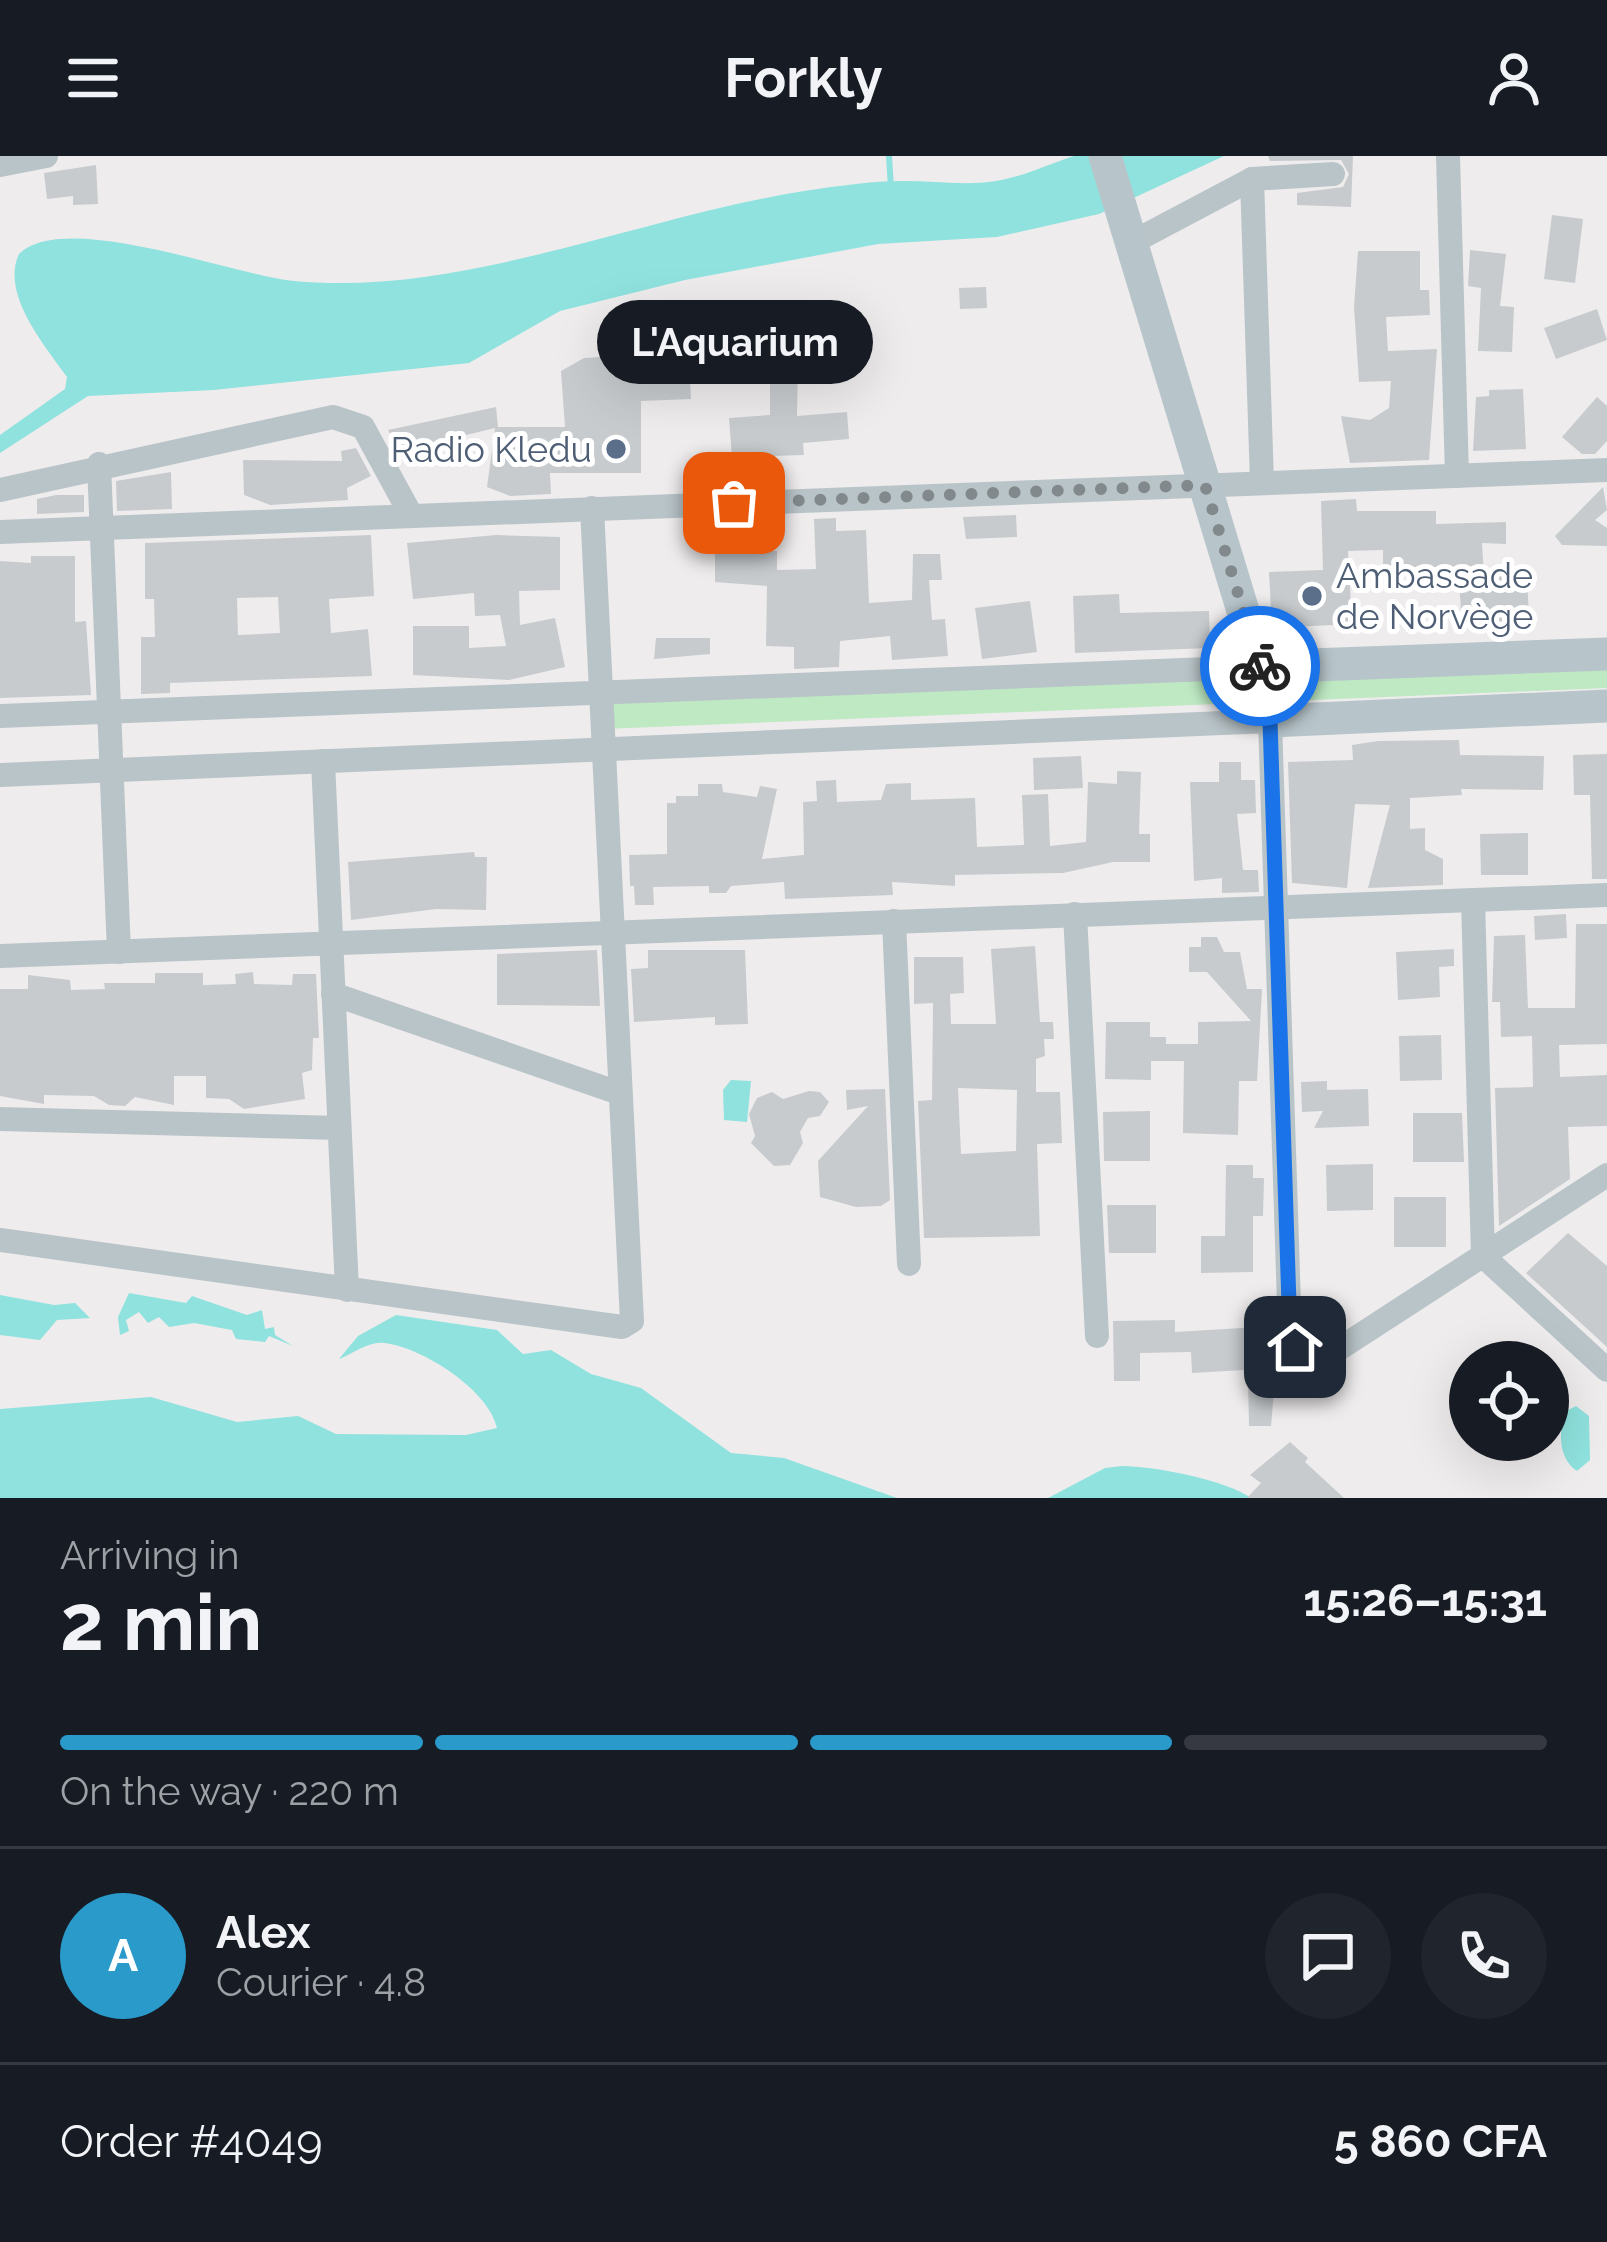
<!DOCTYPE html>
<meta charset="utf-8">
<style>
body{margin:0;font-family:Raleway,sans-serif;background:#20242c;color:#f1f3f6;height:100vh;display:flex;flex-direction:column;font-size:45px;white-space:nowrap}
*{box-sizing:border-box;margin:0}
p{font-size:39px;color:#9ea1a6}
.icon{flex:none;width:66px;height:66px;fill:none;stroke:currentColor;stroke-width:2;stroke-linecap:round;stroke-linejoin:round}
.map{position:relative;height:1342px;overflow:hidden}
.drawer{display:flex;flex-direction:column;background:#171b24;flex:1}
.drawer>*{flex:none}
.tools{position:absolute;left:1449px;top:1185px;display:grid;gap:24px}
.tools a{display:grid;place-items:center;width:120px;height:120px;border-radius:50%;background:#171b24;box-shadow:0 12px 48px #0002;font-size:60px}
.pin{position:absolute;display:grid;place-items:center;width:102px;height:102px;color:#fff;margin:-51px;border-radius:24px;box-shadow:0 6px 18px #0006}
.courier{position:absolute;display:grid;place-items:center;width:120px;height:120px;margin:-60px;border:9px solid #1a73e8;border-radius:50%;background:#fff;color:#222;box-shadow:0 3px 15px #0007}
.bubble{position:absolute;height:84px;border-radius:42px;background:#171b24;box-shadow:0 12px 48px #0002;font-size:39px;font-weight:700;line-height:84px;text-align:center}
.summary em{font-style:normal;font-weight:700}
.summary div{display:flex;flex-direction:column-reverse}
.summary{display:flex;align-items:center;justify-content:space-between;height:204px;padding:0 60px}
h1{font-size:78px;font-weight:700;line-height:90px}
.bar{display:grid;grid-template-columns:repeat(4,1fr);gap:18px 12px;align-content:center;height:144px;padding:0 60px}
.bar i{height:15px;border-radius:9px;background:#363941}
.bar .selected{background:#2a9acb}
.bar p{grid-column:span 4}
.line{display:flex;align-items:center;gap:30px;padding:0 60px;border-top:3px solid #363941}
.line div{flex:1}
.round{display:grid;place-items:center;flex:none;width:126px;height:126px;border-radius:63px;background:#20242c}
header{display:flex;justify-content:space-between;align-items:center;height:156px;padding:0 60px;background:#171b24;font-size:54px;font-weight:700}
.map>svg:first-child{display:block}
.green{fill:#bee9c3}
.water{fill:#8fe2de}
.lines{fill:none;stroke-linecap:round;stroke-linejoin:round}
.stream{stroke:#8fe2de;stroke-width:6}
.building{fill:#c7cbce;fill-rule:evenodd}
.street{stroke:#b9c4c8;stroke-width:24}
.secondary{stroke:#b7c5ca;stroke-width:33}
.done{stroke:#82898c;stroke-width:12;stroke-dasharray:0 21.6}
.route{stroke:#1a73e8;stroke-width:15}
.service-dot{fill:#5c6f8a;stroke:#fff;stroke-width:4.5}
.labels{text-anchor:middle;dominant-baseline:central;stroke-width:10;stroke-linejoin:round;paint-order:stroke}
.service-label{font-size:36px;fill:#4e5e75;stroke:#fff;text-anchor:end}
</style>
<header><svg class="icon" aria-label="menu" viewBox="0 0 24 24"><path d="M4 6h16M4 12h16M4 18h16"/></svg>Forkly<svg class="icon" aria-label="person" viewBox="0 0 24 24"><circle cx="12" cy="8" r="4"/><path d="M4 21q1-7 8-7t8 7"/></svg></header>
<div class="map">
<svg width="1607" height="1342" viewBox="0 0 1607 1342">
<rect width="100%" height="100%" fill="#efeced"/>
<!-- green -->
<path class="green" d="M1607,509V532L604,573L601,545Z"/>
<!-- water -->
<g class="water">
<path d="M1074,0H1224L1099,58L997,81L878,88L685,124L560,155L469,207L214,234L88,240L0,297V279L65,233L67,221C46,191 0,138 19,98C64,53 236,120 294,125C461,141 639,61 804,35C837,30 872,25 904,25C934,25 966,30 996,25C1022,21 1049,8 1074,0Z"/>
<path d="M731,924L751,925L747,966L724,964L723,934Z"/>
<path d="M129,1137L186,1147L192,1140L247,1159L262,1154L265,1173L274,1171L275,1179L293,1190L269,1180L265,1186L236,1183L232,1174L194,1167L169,1171L159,1161L148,1167L139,1156L126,1164L129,1175L120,1179L118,1161Z"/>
<path d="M0,1139L54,1149L75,1147L90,1162L57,1164L40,1184L0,1179Z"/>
<path d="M396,1159L497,1174L523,1198L551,1194L591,1218L641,1232L731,1297L784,1302L897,1342H0V1253L151,1241L237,1266L298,1260L336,1278L466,1279L497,1272C489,1234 422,1191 384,1187C368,1185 353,1198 339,1203L358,1180Z"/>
<path d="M1576,1250L1589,1260L1590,1304L1577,1315C1558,1303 1557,1272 1568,1254Z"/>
<path d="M1122,1310C1154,1310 1226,1324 1251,1342H1048L1105,1312Z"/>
</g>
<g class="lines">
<!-- stream -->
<path class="stream" d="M889,0L891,32"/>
</g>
<!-- building -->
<g class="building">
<path d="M1268,0H1353L1351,51L1297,49V37L1343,31L1349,18L1341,4L1270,5Z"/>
<path d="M96,9L98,48L73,49V40L47,43L44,17Z"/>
<path d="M1552,59L1583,63L1575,127L1544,123Z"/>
<path d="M1470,94L1506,98L1500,150L1514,151L1512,196L1478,195L1481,132L1468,130Z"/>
<path d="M1358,95H1420V134H1429L1430,159L1386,161L1388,195L1437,193L1429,304L1350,307L1341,260L1370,264L1389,252L1391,225L1359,226L1354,151Z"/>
<path d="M986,131L987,152L960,153L959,132Z"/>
<path d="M798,146L799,162L770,164L769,148Z"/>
<path d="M1597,153L1607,184L1556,203L1544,172Z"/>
<path d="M688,186L691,243L641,245V317H550L551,338L510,340L487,331L495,272L400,295L388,274L496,251L498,271H565L561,215L584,202L600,201L599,191Z"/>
<path d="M770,212L798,213L797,260L847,256L849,283L803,287L804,299L732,301L729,262L770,259Z"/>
<path d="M1523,233L1526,293L1473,295L1476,241L1489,240V234Z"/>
<path d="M1597,241L1607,250V285L1595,298H1582L1562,281Z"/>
<path d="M356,292L371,320L347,332L348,344L270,349L244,339L243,304L342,305L341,295Z"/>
<path d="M171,316L172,353L117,355L116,325Z"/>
<path d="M1603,331L1607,354L1595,364L1607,372V390L1562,389L1555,380Z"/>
<path d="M56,339H84V356L37,358V343Z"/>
<path d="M1356,343L1357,355H1436V368L1506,366V388L1482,387L1484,420L1527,418L1529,464L1462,468L1458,411H1383V394L1348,395L1352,468L1272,472L1269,416L1323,414L1321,345Z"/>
<path d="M1016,359L1017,381L966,383L963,361Z"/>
<path d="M836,362V375L866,374L869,447L912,444L913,398H940L942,424H929L932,464L945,463L948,500L892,504L890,480L840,485L839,511L794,513V491L766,490L767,430L715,426V398H706L705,375L767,370L768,395H777V414L816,413L814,363Z"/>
<path d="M371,379L374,440L329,443L331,477L368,473L372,520L170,527V537L141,538V481H155L154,443H145V387ZM278,441L280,477L238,479L237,442Z"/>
<path d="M496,379L560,381V434L519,435L520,469L555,462L565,511L509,524L413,519V470H469V492L506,490L500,459L475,460L474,437L413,443L407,387Z"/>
<path d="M31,400H75V466L86,465L91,539L0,542V405L31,407Z"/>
<path d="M1119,438L1120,457L1209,455L1210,492L1075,497L1073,440Z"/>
<path d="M1030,445L1037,496L982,503L975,452Z"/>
<path d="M656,482H710V498L654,503Z"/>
<path d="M1459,584L1460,599L1544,600L1543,634L1461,633L1462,639L1410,642V673L1425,672V694L1443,703V729L1368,732L1390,649L1355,648L1347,732L1292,727L1288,606L1353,604L1352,589L1378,585Z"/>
<path d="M1607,598V723H1592L1590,639H1574L1573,599Z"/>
<path d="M1081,600L1083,632L1034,634L1033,602Z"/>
<path d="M1219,606H1241V624H1255L1256,657L1237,658L1243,714H1258L1259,736L1222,737V722L1194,725L1190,626H1219Z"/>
<path d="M1117,615L1141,616L1139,678H1150V706H1113L1063,717L955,719V730L892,726L893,739L785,743L784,726L731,730L726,737H709V730L653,731L654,749H635L634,730H630L629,699L667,698V647H676V640H698V628H722L723,636L757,641L760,630L777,633L762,703L804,699L803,646L817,645L816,625L836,624L837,646L881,644L886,628L911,627V644L975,642L977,691L1024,689L1022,639L1048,638L1050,690L1086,686L1088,626L1117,628Z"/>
<path d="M1528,677V719H1481L1480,678Z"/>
<path d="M474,696L475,701H487L486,754L436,753L351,764L348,706Z"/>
<path d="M1566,758L1567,782L1535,784L1534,760Z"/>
<path d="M1576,768H1607V888L1559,889L1560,921L1607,919V970L1568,971L1570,1023L1499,1070L1495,932L1533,931L1532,880L1501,881L1500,846H1492L1494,780L1525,779L1528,852H1575Z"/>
<path d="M1201,781H1217L1224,796H1240L1247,833H1262L1257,925H1239L1238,979L1183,977L1184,905H1151V924L1105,923L1106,866H1150V881H1166V888H1198V866L1251,865L1207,816H1189V791H1201Z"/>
<path d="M1035,790L1040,866H1053L1054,883H1044L1045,900L1036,903V936H1060L1062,987L1037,988L1040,1080L924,1082L918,945L932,944L933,847L914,848V801H963L964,837L950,838L951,868H996L991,793ZM958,932L1017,934L1016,995L961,998Z"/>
<path d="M1454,793V810L1439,811L1440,841L1398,844L1396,796Z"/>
<path d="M597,794L600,850L497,849V798Z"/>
<path d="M648,794H745L748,868L715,869V861L634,866L631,813L648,812Z"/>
<path d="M253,816L254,828L292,829L293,818H316L319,882H313L312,914L302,917L305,943L244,953L229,943L206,942V920H174V949L135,941L125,950L109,949L94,940L44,939V948L0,940V833H28V819L70,824L71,834L105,833L104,827H155V817H203V829L236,828L235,818Z"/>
<path d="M1441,879L1442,924L1400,925L1399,880Z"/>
<path d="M1327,925V934L1368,933L1369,970L1314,972L1323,955L1302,956L1301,926Z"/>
<path d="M885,933L890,1044L881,1050L856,1051L820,1041L818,1005L868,950L847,954L846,934Z"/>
<path d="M809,935L820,936L829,946L820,960L808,962L800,976L803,987L790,1009L774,1010L751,987L755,980L749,958L757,942L772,936L783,943Z"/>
<path d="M1150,955V1005H1104L1103,956Z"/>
<path d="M1413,957H1462L1464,1006H1413Z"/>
<path d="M1373,1008V1054L1327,1055L1326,1009Z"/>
<path d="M1226,1009H1253V1022H1264L1263,1060H1253V1116L1201,1117V1080H1225Z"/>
<rect x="1394" y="1041" width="52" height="50"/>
<path d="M1107,1049H1156V1097H1109Z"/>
<path d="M1568,1077L1607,1110V1191L1526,1117Z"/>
<path d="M1175,1164V1176L1258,1171L1261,1213L1192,1217L1191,1196L1140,1197V1225H1114L1113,1165Z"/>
<path d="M1275,1223L1271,1270H1249L1248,1224Z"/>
<path d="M1290,1286L1308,1302L1305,1306L1344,1342H1247L1261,1327L1250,1319Z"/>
</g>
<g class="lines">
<!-- street -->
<g class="street">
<path d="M1448,0L1457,320"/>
<path d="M0,9L46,0"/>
<path d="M1252,23L1262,327"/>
<path d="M1131,87L1252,23L1333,18"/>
<path d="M99,308L119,796"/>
<path d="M0,334L333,261L363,271L411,359"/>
<path d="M0,376L1607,314"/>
<path d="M0,560L1260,511"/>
<path d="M323,605L347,1134"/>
<path d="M0,619L1270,565L1290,1179L1312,1204L1328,1200L1607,1019"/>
<path d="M1473,744L1483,1100L1607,1214"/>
<path d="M1075,758L1097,1180"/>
<path d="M894,765L909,1108"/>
<path d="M0,800L1607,739"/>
<path d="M333,838L619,937"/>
<path d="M0,963L339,972"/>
<path d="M0,1084L622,1171L632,1165L592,352"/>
</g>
<!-- secondary -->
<g class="secondary">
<path d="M1105,0L1260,511L1270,565L1607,550"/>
<path d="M1260,511L1607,498"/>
</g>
</g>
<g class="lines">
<!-- done -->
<path class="done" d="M734,347L1205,329L1260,510"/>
<!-- route -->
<path class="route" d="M1260,510L1270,565L1290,1179L1295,1191"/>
</g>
<!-- markers -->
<g class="service-dot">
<circle cx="616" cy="293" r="12"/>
<circle cx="1312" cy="440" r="12"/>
</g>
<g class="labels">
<!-- service labels -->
<g class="service-label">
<text x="592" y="293">Radio Kledu</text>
<text x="1336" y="419" text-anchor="start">Ambassade<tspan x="1336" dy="41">de Norvège</tspan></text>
</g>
</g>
</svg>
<div class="tools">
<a><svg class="icon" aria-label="locate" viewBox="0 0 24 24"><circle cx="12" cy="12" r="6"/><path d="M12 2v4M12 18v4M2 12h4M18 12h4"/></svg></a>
</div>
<div class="pin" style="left:734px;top:347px;background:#ea580c"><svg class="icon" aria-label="bag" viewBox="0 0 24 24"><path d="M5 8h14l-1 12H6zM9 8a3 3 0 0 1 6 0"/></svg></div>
<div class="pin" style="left:1295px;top:1191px;background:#1f2937"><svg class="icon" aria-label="home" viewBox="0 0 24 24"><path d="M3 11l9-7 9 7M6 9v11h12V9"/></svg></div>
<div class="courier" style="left:1260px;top:510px"><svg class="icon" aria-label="bike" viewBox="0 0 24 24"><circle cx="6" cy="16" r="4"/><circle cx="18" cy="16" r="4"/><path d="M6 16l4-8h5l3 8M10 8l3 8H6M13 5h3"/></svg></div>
<div class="bubble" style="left:597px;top:144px;width:276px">L'Aquarium</div>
</div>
<section class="drawer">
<div class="summary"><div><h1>2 min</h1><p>Arriving in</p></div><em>15:26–15:31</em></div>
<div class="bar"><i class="selected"></i><i class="selected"></i><i class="selected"></i><i></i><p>On the way · 220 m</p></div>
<div class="line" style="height:216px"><b class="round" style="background:#2a9acb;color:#fff">A</b><div><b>Alex</b><p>Courier · 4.8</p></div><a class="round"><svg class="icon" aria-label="chat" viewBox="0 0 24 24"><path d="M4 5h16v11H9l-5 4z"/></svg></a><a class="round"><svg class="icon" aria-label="phone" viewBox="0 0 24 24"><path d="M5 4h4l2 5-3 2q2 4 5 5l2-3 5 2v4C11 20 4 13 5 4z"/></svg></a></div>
<div class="line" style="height:156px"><div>Order #4049</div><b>5 860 CFA</b></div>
</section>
